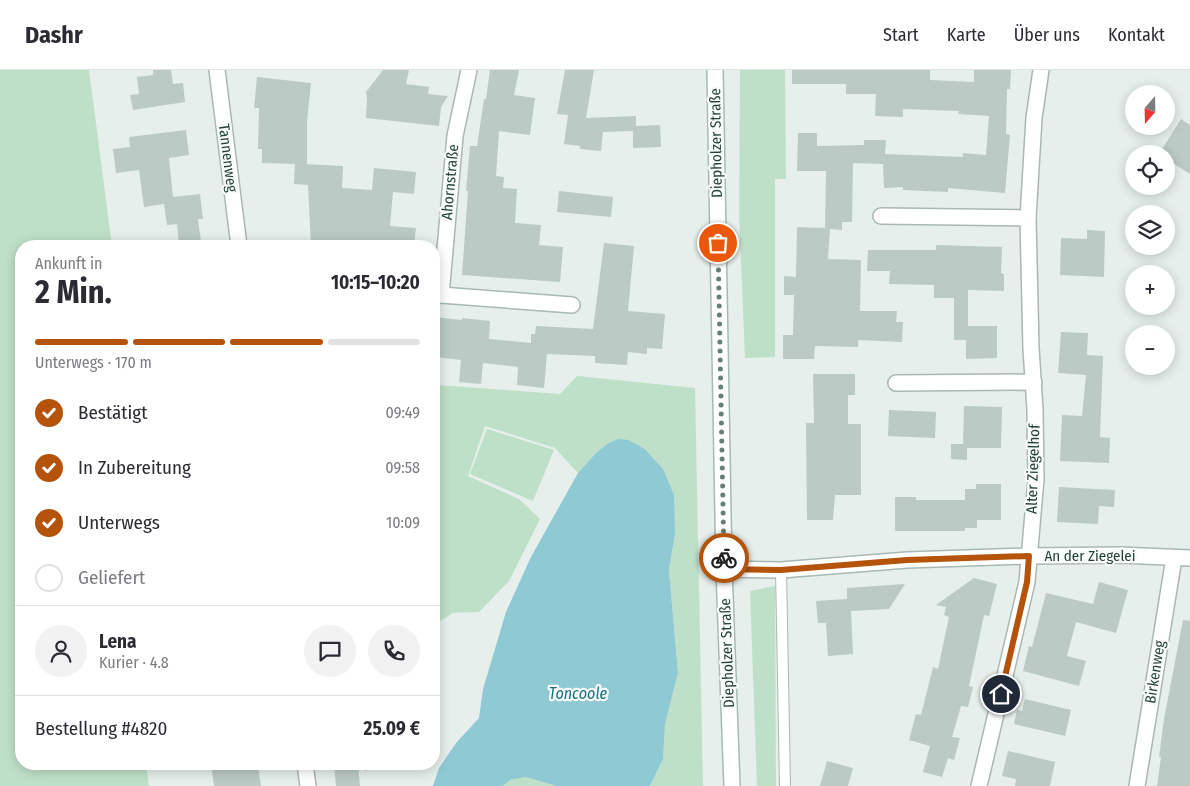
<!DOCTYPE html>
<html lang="de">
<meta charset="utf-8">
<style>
body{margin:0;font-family:"Fira Sans Condensed",sans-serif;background:#f2f2f3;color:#2b2b33;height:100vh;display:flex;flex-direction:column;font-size:19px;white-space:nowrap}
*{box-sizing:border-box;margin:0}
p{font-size:16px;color:#7c7c81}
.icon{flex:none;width:28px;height:28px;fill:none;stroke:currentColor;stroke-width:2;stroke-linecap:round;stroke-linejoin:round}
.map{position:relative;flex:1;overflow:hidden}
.sheet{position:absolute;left:15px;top:170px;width:425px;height:530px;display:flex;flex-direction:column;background:#fff;border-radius:20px;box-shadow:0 2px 12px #0003}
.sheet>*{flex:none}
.needle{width:32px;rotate:200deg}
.fabs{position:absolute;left:1125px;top:15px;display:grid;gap:10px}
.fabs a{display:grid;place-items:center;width:50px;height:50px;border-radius:50%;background:#fff;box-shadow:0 2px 12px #0003;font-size:25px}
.pin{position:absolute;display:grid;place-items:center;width:42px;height:42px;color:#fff;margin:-21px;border:2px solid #fff;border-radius:50%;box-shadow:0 1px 5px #0007}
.courier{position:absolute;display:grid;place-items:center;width:50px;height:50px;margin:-25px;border:4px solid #b45309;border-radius:50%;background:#fff;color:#222;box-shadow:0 1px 6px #0007}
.headline em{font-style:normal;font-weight:700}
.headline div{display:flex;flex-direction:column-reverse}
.headline{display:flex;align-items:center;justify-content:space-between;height:85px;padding:0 20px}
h1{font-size:32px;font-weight:700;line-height:38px}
.bar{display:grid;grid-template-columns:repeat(4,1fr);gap:8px 5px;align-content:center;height:60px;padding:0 20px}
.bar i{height:6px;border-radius:4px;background:#e1e1e2}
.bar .selected{background:#b45309}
.bar p{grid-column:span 4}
.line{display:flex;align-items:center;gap:12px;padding:0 20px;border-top:1px solid #e1e1e2}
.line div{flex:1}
.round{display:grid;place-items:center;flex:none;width:52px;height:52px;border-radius:26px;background:#f2f2f3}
ol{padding:0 20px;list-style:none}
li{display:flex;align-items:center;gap:15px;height:55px}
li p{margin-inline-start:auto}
li .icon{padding:5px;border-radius:50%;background:#b45309;color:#fff;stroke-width:4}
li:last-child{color:#7c7c81}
li i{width:28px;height:28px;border:2px solid #e1e1e2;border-radius:50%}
header{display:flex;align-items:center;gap:30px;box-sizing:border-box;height:70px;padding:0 25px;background:#fff;border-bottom:1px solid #e1e1e2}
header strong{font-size:24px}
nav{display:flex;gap:28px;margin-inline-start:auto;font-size:18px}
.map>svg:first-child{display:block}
.green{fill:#bfe0c8}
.water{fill:#8ec9d4}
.building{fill:#bbcac4}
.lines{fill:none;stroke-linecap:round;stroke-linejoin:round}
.lane-casing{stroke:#a8b8b2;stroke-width:12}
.street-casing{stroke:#a8b8b2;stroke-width:18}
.secondary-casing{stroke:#a4bbb3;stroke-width:18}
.path{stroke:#86b3a5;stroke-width:3;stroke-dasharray:2.5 4;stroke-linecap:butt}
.lane{stroke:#fff;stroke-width:10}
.street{stroke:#fff;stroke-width:15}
.secondary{stroke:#fff;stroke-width:15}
.done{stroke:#687f78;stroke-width:5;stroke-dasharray:0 9}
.route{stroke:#b45309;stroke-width:6}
.labels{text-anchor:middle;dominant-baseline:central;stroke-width:4.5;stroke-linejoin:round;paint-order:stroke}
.street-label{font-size:15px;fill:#24423a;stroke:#f7fbf9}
.water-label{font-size:16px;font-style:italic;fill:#1c6f80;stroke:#f7fbf9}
</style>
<header>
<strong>Dashr</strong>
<nav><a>Start</a><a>Karte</a><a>Über uns</a><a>Kontakt</a></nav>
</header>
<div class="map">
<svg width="1190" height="716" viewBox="0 0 1190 716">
<rect width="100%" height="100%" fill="#e6efeb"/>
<!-- green -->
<g class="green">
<path d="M0,0H89L112,176H21V694H146L149,716H0Z"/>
<path d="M740,0H785L786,109H775V287L745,288L739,143Z"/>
<path d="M577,306L695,318L703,716H650L663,689L665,654L678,603L669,500L675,464L663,399L645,379L629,370L607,374L596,383L578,403L555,378L485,356L468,406L519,429L540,449L509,511L479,542L453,543L434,555V333L436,315L560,324Z"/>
<path d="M487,359L554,380L533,431L470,404Z"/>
<path d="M775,516L776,716H757L750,521Z"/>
<path d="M526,707L554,714L557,716H503L510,710Z"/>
</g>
<!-- water -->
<path class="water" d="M618,369L629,370L645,379L663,399L674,425L675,464L669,500L678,603L665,654L663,689L650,716H557L526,707L510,710L503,716H433L439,698L456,673L479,648L483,619L506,542L531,487L578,403L596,383L607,374Z"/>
<!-- building -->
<g class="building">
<path d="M153,0H171L173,14L183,13L185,32L133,40L130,25L139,24L137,7L153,5Z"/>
<path d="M383,0H409L406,14L429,17L428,24L448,26L441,37L439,56L366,48L367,30L366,22Z"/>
<path d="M490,0H519L514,25L535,28L530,65L499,61L496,106L504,107L503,118L517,119L515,153L541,155L539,175L563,177L560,212L462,205L468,121H466L470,76H477L484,29H486Z"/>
<path d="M565,0H594L586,48L636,46V56L660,55L661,77L633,78V61L603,62L601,81L580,79V76L564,74L568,45L557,44Z"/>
<path d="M792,0H930V10L974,12V0H1011L1010,19H1007L1006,64L1010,65L1005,123L948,118V122L903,120V117L884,118L883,94L853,93L852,152H842V160L830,159L828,189L861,190L860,241H897L896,252H903L902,272L858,270V277L815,276L814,289H783V265H793L794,225H784V206L796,207L797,157L825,158L826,101H797L798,63H817V76L864,75V70H886L885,84L963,87V83L986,85L989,46L958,44L959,41L903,39V47L875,46L876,24H846V14H792Z"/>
<path d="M257,7L311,13L307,51V94H303L343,96L342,118L372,120L374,98L416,102L414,124L393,122L390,156L416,158L414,176H311L308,115L294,114L295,94L262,93V79H258L259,38H254Z"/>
<path d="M1181,49L1190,55V104L1166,89V84H1159Z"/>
<path d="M186,60L189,85L169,88L173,127L200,124L203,149H198L201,172L179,175L177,154L167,155L164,134L144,137L139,100L116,103L113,79L130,77L129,67Z"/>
<path d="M559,121L613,127L611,147L557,142Z"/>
<path d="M1087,160L1105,161L1104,207L1060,205L1061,168L1087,169Z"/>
<path d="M604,173L634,176L628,241L665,244L662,279L647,278V284L628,282L627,295L595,293V286L547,284L544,318L517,315L518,297L483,293L481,314L459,312L461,290L434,287V247L462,250V248L490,251L489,269L531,273V264H535L536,256L593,259Z"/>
<path d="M936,175L1002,177L1001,203L1004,204V221L968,220V256H997V288L966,289V270H954V228H934V215L889,214L890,201H867L868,180H936Z"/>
<path d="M1061,262L1088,263L1087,285L1103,286L1100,367L1110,368L1109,393L1060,391L1062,345L1082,346L1086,305L1058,303Z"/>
<path d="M813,304H855V325H848V354H861V425H835L833,450H807L806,353H814Z"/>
<path d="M964,336L1002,337L1001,378H967V390L951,389V374H963Z"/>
<path d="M889,340L936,342L935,368L888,366Z"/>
<path d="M976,414H1001V450H977V458H965V461H895V427H916V430H965V419H976Z"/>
<path d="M1059,417L1115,420L1114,437L1099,436L1098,454L1057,452Z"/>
<path d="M974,508L997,514L989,546L984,545L969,616L973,617L968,637L961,636L952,667L960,668L954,690L948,688L942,707L923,702L930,676L909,670L916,644L921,645L933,597L938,599L949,547L944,545L946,537L936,535Z"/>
<path d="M1099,512L1128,520L1116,563L1076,552L1067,586L1086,591L1079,616L1023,601L1029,576L1032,577L1046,523L1093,534Z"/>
<path d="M905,514L889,539L851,541L853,584L828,586L826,553H818L816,531L847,529V518Z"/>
<path d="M1183,550L1190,551V716H1157L1161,687H1159L1164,649Z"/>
<path d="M1025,629L1071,640L1065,666L1014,654L1017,640L1022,641Z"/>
<path d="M1008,681L1055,692L1050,716H1015L1016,709L1002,706Z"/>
<path d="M827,691L853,698L848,716H820Z"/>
<path d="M211,694H258L261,716H214Z"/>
<path d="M334,694H358L360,716H336Z"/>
</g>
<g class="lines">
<!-- lane casing -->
<g class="lane-casing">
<path id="lane" d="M781,500L785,716"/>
</g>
<!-- street casing -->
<g class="street-casing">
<g id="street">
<path d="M217,0L239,176"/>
<path d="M881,146L1028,148L1031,278L1035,340L1036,409L1027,512L979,716"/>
<path d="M1028,148L1034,48L1041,0"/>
<path d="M434,225H441L455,66L469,0"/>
<path d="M441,225L572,235"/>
<path d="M896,313L1034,312"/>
<path d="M724,499L781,500L907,490L1029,486L1120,485L1190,488"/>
<path d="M305,694L308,716"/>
<path d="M1137,716L1174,488"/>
</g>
</g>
<!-- secondary casing -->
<g class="secondary-casing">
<path id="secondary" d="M715,0L724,499L732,716"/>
</g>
<!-- path -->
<path class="path" d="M363,694V699L411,696"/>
<!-- lane -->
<use href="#lane" class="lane"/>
<!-- street -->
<use href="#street" class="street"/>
<!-- secondary -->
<use href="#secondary" class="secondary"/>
</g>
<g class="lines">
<!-- done -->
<path class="done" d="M718,173L724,488"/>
<!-- route -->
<path class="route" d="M724,488V499L781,500L907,490L1029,486L1027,512L1001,624"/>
</g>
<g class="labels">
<!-- street labels -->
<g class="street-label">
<text transform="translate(716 73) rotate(-91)">Diepholzer Straße</text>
<text transform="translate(228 88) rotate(83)">Tannenweg</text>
<text transform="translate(450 112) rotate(-85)">Ahornstraße</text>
<text transform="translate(1033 399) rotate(-88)">Alter Ziegelhof</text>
<text x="1090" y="486">An der Ziegelei</text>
<text transform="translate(727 583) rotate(-92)">Diepholzer Straße</text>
<text transform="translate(1155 602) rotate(-81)">Birkenweg</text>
</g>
<!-- water labels -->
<g class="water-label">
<text x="578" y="623">Toncoole</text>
</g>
</g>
</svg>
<div class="fabs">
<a><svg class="needle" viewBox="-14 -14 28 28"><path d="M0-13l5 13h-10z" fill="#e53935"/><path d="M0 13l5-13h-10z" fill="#7c7c81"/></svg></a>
<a><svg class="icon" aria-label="locate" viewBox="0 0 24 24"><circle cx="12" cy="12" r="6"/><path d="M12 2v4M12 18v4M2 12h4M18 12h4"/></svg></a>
<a><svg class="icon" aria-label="layers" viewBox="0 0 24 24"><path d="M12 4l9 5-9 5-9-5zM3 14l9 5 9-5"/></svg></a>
<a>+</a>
<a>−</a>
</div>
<div class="pin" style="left:718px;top:173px;background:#ea580c"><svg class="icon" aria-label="bag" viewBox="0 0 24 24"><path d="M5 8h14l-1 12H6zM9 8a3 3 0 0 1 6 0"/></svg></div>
<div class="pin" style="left:1001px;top:624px;background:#1f2937"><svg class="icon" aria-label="home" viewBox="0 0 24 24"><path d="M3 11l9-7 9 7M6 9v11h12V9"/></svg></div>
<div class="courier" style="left:724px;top:488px"><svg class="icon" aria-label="bike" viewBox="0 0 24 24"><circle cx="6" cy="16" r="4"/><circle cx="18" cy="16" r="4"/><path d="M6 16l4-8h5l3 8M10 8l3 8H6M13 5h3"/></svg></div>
<section class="sheet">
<div class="headline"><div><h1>2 Min.</h1><p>Ankunft in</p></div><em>10:15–10:20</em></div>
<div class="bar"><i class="selected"></i><i class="selected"></i><i class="selected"></i><i></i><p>Unterwegs · 170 m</p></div>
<ol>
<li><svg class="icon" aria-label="check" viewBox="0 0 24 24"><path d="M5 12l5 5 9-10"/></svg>Bestätigt<p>09:49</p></li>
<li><svg class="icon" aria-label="check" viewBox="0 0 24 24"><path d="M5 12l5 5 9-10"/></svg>In Zubereitung<p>09:58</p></li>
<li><svg class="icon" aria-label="check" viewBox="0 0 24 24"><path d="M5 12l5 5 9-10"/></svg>Unterwegs<p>10:09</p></li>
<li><i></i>Geliefert</li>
</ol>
<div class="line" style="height:90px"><a class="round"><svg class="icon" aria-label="person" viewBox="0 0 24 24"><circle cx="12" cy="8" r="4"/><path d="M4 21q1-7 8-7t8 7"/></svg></a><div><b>Lena</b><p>Kurier · 4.8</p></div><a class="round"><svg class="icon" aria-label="chat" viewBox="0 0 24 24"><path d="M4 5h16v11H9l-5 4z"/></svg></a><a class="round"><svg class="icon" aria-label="phone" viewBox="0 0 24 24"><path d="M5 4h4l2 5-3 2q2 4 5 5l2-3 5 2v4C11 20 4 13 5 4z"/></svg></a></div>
<div class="line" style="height:65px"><div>Bestellung #4820</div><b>25.09 €</b></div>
</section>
</div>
